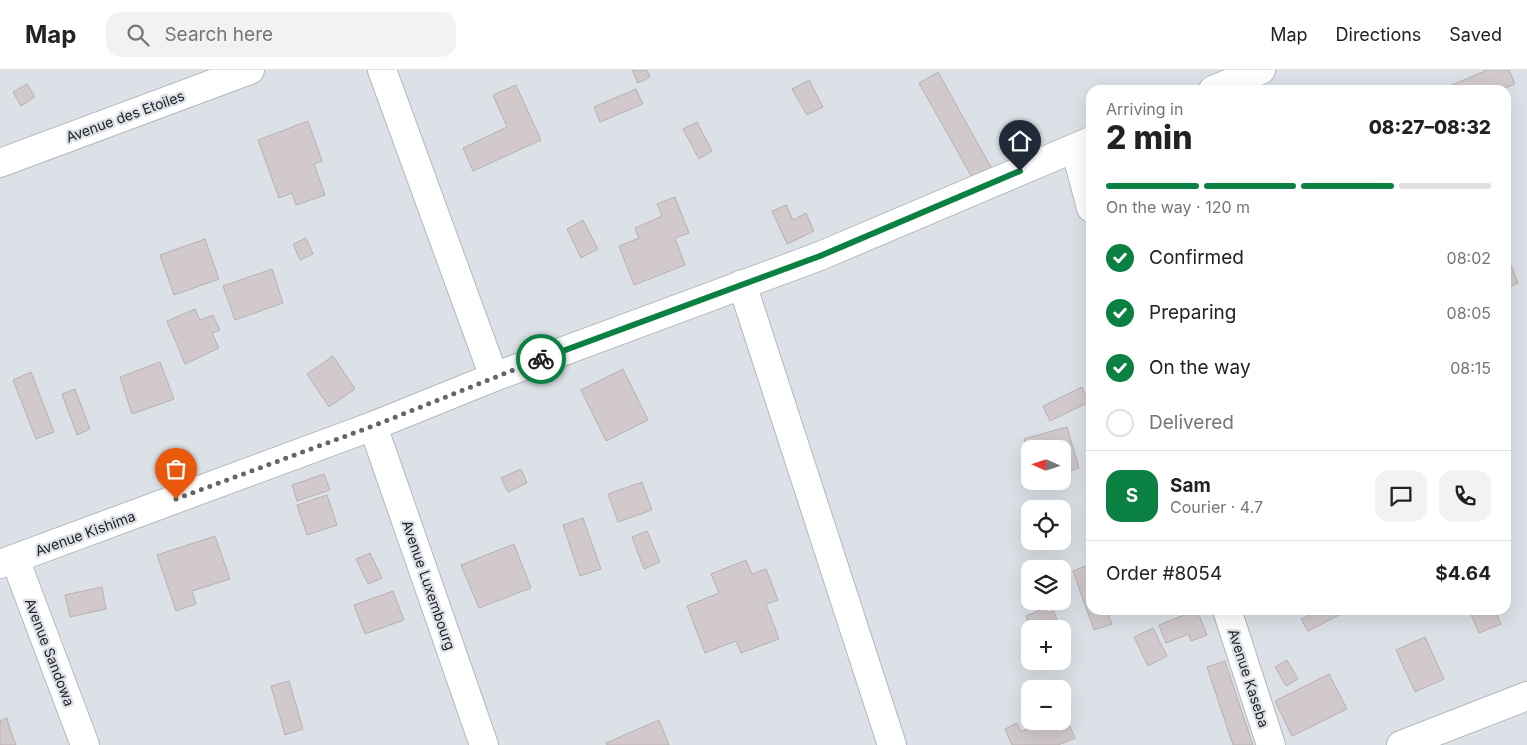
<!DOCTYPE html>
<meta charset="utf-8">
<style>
body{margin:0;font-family:Inter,sans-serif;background:#f2f2f2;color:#222;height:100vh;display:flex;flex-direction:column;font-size:19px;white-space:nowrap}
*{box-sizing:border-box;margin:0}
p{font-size:16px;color:#767676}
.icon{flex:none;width:28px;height:28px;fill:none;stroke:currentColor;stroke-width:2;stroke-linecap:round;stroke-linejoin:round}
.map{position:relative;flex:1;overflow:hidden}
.drawer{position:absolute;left:1086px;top:15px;width:425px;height:530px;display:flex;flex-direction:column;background:#fff;border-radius:15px;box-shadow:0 5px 20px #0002}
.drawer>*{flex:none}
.needle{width:32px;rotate:273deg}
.tools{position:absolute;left:1021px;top:370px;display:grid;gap:10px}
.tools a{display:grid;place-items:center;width:50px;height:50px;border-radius:10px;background:#fff;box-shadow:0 5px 20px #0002;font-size:25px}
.pin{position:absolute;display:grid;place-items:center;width:42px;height:42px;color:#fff;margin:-51px -21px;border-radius:50% 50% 50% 0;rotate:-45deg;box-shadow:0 0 5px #0007}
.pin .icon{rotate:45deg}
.courier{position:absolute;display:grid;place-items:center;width:50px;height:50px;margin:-25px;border:4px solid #0b8043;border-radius:50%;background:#fff;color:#222;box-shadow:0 1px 6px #0007}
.summary em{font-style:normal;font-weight:800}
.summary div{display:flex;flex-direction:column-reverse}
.summary{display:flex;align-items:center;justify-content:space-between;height:85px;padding:0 20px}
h1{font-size:32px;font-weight:800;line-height:38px}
.bar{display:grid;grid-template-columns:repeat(4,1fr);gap:8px 5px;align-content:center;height:60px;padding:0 20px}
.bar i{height:6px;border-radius:4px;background:#e0e0e0}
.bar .on{background:#0b8043}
.bar p{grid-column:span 4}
.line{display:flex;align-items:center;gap:12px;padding:0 20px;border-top:1px solid #e0e0e0}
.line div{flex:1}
.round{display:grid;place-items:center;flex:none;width:52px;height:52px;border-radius:15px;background:#f2f2f2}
ol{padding:0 20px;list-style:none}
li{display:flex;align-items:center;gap:15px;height:55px}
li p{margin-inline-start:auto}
li .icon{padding:5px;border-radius:50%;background:#0b8043;color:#fff;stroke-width:4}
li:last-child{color:#767676}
li i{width:28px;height:28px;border:2px solid #e0e0e0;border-radius:50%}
header{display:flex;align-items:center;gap:30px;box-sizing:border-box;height:70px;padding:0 25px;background:#fff;border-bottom:1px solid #e0e0e0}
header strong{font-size:24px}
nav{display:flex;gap:28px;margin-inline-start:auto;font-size:18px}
.search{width:350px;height:45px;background:#f2f2f2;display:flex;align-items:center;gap:12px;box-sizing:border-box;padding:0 18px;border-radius:15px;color:#767676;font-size:19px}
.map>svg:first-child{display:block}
.building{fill:#d1c9cb;stroke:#b8b0b2}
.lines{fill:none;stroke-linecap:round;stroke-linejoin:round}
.street-casing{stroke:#b4b8be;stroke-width:30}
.street{stroke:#fff;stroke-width:28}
.done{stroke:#626569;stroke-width:5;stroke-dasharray:0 9}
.route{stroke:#0b8043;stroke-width:6}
.labels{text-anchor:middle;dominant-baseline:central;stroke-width:4.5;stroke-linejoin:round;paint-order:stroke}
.street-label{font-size:14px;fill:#212225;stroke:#dce1e7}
</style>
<header>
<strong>Map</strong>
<div class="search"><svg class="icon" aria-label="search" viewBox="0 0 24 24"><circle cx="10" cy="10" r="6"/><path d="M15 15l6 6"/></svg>Search here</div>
<nav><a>Map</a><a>Directions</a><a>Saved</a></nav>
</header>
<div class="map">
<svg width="1527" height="675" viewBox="0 0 1527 675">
<rect width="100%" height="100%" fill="#dce1e7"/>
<!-- building -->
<g class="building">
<path d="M632,0H647L650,7L638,13Z"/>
<path d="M1487,0H1509L1515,14L1500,20H1446L1445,18Z"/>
<path d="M938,2L993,101L974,111L919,13Z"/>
<path d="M809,10L823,37L807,45L792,19Z"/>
<path d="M27,14L35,27L21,36L13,22Z"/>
<path d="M516,15L541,70L473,101L463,78L507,57L493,25Z"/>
<path d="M636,19L643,34L600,52L594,37Z"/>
<path d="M308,51L322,91L314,94L325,125L296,135L292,123L279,128L258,70Z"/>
<path d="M697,52L712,81L699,89L683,59Z"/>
<path d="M675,127L689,163L675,168L685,195L634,215L619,176L639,168L635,158L662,146L657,134Z"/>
<path d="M786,135L793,150L806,143L814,161L787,174L772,141Z"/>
<path d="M583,150L598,179L581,188L567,159Z"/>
<path d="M306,168L313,184L300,190L293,174Z"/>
<path d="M205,169L219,209L174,225L160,185Z"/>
<path d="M1508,188L1518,213L1506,218V189Z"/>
<path d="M272,199L283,233L235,250L223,216Z"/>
<path d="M195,239L200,250L213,245L220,260L212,263L219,278L185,294L167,251Z"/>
<path d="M333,286L355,319L329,337L307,304Z"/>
<path d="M160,292L174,329L132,344L120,307Z"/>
<path d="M623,299L648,350L606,371L581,320Z"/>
<path d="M31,302L54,362L36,369L13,310Z"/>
<path d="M1082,317L1089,332L1050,351L1043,336Z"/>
<path d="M75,319L90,359L77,365L62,324Z"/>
<path d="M1067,357L1079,398L1062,403V379H1030V391L1024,369Z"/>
<path d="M521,399L527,413L508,422L501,408Z"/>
<path d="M324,404L330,420L297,431L292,415Z"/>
<path d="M1036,411H1056V412L1038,417Z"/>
<path d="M642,412L652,440L618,452L608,424Z"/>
<path d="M327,425L337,455L307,465L297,435Z"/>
<path d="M583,448L601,499L580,506L563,455Z"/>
<path d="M647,461L660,492L644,499L632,467Z"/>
<path d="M215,466L230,509L192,521L196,534L176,541L157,485Z"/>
<path d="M514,474L531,518L479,538L461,495Z"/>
<path d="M370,483L382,508L368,514L356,489Z"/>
<path d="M746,490L752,504L766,499L778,530L766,534L779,569L741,583L736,571L705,583L687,536L719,523L711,504Z"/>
<path d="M1091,494V540H1107L1112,554L1094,560L1073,501Z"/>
<path d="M102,517L106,539L70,547L65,525Z"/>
<path d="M393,521L404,550L365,564L354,535Z"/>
<path d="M1045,538L1047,543L1054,541L1058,554L1046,559H1031L1026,546Z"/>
<path d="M1197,540L1207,565L1191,571L1189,564L1166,573L1159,555Z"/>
<path d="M1319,540H1343L1345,542L1308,561L1301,549Z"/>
<path d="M1469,540H1495L1501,554L1479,563Z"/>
<path d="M1153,558L1167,586L1148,596L1134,567Z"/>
<path d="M1425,567L1444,609L1415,622L1396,580Z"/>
<path d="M1287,590L1298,609L1286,616L1275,597Z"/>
<path d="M1225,591L1253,675H1233L1207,597Z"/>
<path d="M1329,604L1347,639L1292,666L1275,631Z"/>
<path d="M289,611L303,659L285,665L271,616Z"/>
<path d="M1064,643L1075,668L1058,675H1012L1005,659L1017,653L1021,662L1045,651H1062V644Z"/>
<path d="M7,648L10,659L16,675H0V651Z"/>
<path d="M659,650L669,675H607L606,673Z"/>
</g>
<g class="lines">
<!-- street casing -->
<g class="street-casing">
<g id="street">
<path d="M382,0L494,307"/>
<path d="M1213,20L1261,0"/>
<path d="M1075,78L1091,138"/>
<path d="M0,93L250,0"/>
<path d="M742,214L892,675"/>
<path d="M373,356L484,675"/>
<path d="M15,489L85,675"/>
<path d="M0,494L373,356L494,307L820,186L1091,71"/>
<path d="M1227,540L1271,675"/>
<path d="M1401,675L1527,626"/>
</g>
</g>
<!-- street -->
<use href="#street" class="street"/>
</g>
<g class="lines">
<!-- done -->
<path class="done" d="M176,429L373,356L541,289"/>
<!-- route -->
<path class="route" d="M541,289L820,186L1020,101"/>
</g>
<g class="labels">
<!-- street labels -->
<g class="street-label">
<text transform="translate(125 46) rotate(-20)">Avenue des Etoiles</text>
<text transform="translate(85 463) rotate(-20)">Avenue Kishima</text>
<text transform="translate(429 515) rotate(71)">Avenue Luxembourg</text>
<text transform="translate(50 582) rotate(69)">Avenue Sandowa</text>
<text transform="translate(1249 608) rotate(72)">Avenue Kaseba</text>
</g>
</g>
</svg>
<div class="tools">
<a><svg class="needle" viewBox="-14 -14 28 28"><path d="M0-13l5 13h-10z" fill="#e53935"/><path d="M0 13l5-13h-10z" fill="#767676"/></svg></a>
<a><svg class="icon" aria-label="locate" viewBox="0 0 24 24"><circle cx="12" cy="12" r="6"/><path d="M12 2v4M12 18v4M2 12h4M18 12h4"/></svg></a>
<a><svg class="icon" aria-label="layers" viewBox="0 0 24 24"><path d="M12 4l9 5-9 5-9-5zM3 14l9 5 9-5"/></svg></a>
<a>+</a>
<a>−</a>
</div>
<div class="pin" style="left:176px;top:429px;background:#ea580c"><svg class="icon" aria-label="bag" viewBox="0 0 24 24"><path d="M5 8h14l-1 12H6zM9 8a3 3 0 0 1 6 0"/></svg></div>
<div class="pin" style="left:1020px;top:101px;background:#1f2937"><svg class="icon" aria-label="home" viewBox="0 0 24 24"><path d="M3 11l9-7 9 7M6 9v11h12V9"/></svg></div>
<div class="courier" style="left:541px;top:289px"><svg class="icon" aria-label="bike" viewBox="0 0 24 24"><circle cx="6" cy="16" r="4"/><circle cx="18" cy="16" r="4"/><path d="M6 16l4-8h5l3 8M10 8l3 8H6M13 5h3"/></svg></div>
<section class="drawer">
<div class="summary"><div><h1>2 min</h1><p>Arriving in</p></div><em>08:27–08:32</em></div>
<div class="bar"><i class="on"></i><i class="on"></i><i class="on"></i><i></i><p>On the way · 120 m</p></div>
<ol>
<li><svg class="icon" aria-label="check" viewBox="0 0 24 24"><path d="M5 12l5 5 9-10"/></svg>Confirmed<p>08:02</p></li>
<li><svg class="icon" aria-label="check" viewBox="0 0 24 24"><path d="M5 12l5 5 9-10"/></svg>Preparing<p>08:05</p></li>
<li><svg class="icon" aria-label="check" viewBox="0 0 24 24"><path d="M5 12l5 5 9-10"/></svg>On the way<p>08:15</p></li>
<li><i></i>Delivered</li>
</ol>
<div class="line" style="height:90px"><b class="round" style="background:#0b8043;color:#fff">S</b><div><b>Sam</b><p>Courier · 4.7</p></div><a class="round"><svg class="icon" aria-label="chat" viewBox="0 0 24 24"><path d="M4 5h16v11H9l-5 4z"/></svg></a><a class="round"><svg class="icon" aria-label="phone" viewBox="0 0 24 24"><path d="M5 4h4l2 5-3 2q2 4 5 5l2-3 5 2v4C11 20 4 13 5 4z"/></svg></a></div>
<div class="line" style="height:65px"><div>Order #8054</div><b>$4.64</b></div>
</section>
</div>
